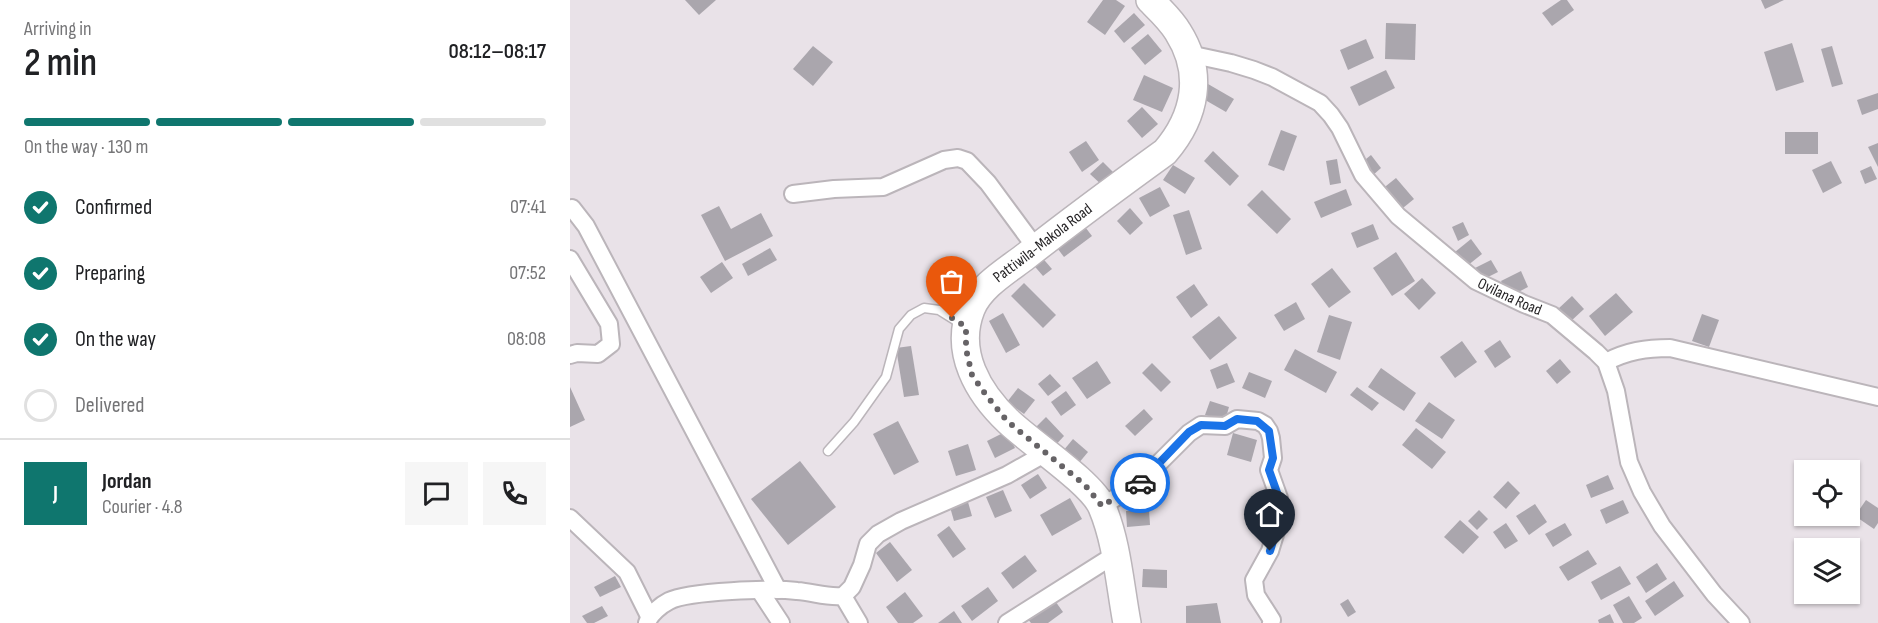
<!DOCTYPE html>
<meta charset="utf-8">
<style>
body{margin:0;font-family:"Sofia Sans Condensed",sans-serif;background:#f6f6f6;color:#202124;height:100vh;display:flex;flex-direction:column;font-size:22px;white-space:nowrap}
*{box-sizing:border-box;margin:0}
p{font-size:20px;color:#757577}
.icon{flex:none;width:33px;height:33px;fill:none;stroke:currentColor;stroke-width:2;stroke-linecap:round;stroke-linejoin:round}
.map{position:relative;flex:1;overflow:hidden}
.side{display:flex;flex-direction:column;background:#fff;width:570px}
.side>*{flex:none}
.buttons{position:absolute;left:1224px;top:460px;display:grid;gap:12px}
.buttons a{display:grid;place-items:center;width:66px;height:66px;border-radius:0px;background:#fff;box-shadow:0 2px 4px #0004;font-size:30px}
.pin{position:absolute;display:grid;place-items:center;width:51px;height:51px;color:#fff;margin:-62px -26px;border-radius:50% 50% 50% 0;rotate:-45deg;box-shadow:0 0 6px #0007}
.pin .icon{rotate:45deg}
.courier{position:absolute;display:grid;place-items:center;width:60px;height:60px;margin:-30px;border:4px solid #1a73e8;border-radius:50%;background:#fff;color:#222;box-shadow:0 2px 8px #0007}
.headline em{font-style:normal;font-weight:600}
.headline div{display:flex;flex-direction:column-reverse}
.headline{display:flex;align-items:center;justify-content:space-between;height:102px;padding:0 24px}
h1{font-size:39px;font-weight:600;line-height:45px}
.bar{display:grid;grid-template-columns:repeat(4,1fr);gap:9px 6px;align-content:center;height:72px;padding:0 24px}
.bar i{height:8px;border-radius:4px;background:#e0e0e0}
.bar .selected{background:#0f766e}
.bar p{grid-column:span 4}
.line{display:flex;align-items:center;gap:15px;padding:0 24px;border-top:2px solid #e0e0e0}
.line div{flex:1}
.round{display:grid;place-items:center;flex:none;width:63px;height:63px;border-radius:0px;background:#f6f6f6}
ol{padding:0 24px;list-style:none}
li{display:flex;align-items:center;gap:18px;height:66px}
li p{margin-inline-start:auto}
li .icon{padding:6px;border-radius:50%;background:#0f766e;color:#fff;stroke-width:4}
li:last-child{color:#757577}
li i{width:33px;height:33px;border:3px solid #e0e0e0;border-radius:50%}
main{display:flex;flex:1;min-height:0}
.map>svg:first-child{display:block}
.building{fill:#aaa6ad}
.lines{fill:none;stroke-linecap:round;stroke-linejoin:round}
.service-casing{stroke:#bbb5ba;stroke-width:11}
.minor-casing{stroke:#bbb5ba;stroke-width:20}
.primary-casing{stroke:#bbb5ba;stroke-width:30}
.service{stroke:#fff;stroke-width:8}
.minor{stroke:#fff;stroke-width:16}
.primary{stroke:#fff;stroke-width:27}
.done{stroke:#666366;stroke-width:6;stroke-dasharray:0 10.8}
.route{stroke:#1a73e8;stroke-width:8}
.labels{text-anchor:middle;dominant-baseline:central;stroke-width:6;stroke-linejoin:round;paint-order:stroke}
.street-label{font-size:16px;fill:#201e20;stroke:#fff}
</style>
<main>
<section class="side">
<div class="headline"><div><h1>2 min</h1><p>Arriving in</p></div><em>08:12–08:17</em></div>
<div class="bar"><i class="selected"></i><i class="selected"></i><i class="selected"></i><i></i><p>On the way · 130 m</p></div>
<ol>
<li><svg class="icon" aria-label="check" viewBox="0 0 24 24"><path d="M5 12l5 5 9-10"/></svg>Confirmed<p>07:41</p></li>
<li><svg class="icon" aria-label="check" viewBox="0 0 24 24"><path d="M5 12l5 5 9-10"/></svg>Preparing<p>07:52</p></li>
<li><svg class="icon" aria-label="check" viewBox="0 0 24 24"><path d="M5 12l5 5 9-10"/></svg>On the way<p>08:08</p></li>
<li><i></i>Delivered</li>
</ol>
<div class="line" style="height:108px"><b class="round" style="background:#0f766e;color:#fff">J</b><div><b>Jordan</b><p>Courier · 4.8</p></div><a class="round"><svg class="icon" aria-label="chat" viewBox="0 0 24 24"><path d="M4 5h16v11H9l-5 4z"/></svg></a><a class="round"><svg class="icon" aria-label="phone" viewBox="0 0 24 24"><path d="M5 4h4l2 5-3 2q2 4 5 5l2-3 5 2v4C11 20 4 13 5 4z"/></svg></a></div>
</section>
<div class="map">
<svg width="1308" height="623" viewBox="0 0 1308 623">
<rect width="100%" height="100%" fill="#e9e2e8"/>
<!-- building -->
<g class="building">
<path d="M115,0H146L129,15Z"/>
<path d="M533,0H546L555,6L535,35L517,22Z"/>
<path d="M991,0H997L1004,10L982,26L972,13Z"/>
<path d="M1191,0H1214L1195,9Z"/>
<path d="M564,13L575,25L554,43L544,31Z"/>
<path d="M816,23L846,24L845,60L815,59Z"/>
<path d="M578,34L592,51L575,65L561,48Z"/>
<path d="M796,39L804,58L778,70L770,50Z"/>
<path d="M1222,43L1234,82L1206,91L1194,52Z"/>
<path d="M243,46L263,62L243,86L223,69Z"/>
<path d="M1262,46L1273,84L1262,87L1251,49Z"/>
<path d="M816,70L825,88L789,106L780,87Z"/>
<path d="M574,75L603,88L592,112L563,100Z"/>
<path d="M638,84L664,99L656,112L630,97Z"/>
<path d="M1308,93V109L1292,115L1287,100Z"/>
<path d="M572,107L588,124L572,138L557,121Z"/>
<path d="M711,130L727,136L714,171L698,165Z"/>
<rect x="1215" y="132" width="33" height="22"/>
<path d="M516,141L529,160L512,172L499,152Z"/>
<path d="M1308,143V167L1298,147Z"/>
<path d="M643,151L669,176L660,186L634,161Z"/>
<path d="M801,155L811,168L802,176L791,163Z"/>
<path d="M767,159L771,183L760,185L756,161Z"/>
<path d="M1261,161L1272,183L1253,193L1242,170Z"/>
<path d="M533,162L546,175L534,187L520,174Z"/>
<path d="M603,165L625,178L615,194L593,180Z"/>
<path d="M1301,166L1307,179L1295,184L1290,171Z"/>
<path d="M826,178L844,199L828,212L811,190Z"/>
<path d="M590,187L600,206L580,217L569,198Z"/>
<path d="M776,189L782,205L751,218L744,202Z"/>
<path d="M692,190L721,219L707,234L677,205Z"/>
<path d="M149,206L161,229L191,213L203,236L155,261L131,215Z"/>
<path d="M560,208L573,223L560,235L547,221Z"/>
<path d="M619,210L632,249L616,255L603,215Z"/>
<path d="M509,219L522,236L494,257L481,240Z"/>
<path d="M893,222L899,235L888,241L882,227Z"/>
<path d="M803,224L809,239L787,248L781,233Z"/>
<path d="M901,239L912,254L897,266L885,252Z"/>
<path d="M200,248L207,260L178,276L172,264Z"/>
<path d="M826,252L845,281L822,296L803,268Z"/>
<path d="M469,254L482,269L473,276L460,261Z"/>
<path d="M921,260L928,272L910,281L903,269Z"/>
<path d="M152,262L163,278L141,293L130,277Z"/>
<path d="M762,268L781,292L759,308L741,284Z"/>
<path d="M951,271L958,287L939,297L931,281Z"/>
<path d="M852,278L866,293L849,310L834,294Z"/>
<path d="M454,283L486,315L473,328L441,296Z"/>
<path d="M624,284L638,305L621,318L606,297Z"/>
<path d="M1046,293L1063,312L1035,336L1019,316Z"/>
<path d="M1002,296L1014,309L1000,322L988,309Z"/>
<path d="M726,302L735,319L714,331L704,315Z"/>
<path d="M433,313L450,345L436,353L419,321Z"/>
<path d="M1132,314L1149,320L1139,347L1122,341Z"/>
<path d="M759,315L782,322L770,360L747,352Z"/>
<path d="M649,316L667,338L640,360L622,337Z"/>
<path d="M930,340L941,357L925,368L914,351Z"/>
<path d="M892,341L907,362L885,378L870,357Z"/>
<path d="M341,346L349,395L334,397L326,348Z"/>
<path d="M725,349L767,372L756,393L714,370Z"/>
<path d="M990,359L1001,372L987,384L976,371Z"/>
<path d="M527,361L541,383L517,399L502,378Z"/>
<path d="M582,363L601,382L591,392L572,373Z"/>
<path d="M657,363L665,382L647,389L640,370Z"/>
<path d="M811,368L846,393L834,411L798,387Z"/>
<path d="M679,372L702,381L695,398L672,388Z"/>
<path d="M480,374L491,386L478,396L468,384Z"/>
<path d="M0,387L15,420L0,427Z"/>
<path d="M787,387L809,403L802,411L780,395Z"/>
<path d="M448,388L465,400L454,414L437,402Z"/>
<path d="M496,391L506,405L491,416L481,402Z"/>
<path d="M640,401L659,407L655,421L635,415Z"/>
<path d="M859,402L885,420L872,439L845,421Z"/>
<path d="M574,409L583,419L565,436L555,426Z"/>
<path d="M476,417L494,436L482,449L463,430Z"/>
<path d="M328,421L349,462L324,475L303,434Z"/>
<path d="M846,428L876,452L862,469L832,445Z"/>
<path d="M437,431L445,448L425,458L417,441Z"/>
<path d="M663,433L687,440L681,462L657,455Z"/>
<path d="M503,439L518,452L503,470L488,457Z"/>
<path d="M398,444L406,470L386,476L378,451Z"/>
<path d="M230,461L266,507L218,545L181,499Z"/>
<path d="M566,462L576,469L564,486L553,478Z"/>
<path d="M468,474L477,488L460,499L451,485Z"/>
<path d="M1038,475L1044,489L1021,498L1016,485Z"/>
<path d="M938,481L950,493L936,509L923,497Z"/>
<path d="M433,490L442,511L425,518L416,497Z"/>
<path d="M1280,496L1288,502L1280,514Z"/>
<path d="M500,498L512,519L482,536L470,515Z"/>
<path d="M1053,500L1059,513L1036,524L1030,510Z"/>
<path d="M1296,500L1308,508V523L1304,529L1285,516Z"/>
<path d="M398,502L402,516L384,521L380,507Z"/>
<path d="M965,504L977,522L959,535L946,516Z"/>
<path d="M579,510L580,525L557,527L556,511Z"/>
<path d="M909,510L918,519L907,530L898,521Z"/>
<path d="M890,520L909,537L893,554L874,537Z"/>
<path d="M936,523L948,541L935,549L923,532Z"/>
<path d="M995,523L1002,535L983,547L975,534Z"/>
<path d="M379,526L396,549L383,558L367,535Z"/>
<path d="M320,542L342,570L327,582L306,553Z"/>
<path d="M1018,550L1027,564L998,581L989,567Z"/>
<path d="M455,555L467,571L443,589L431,573Z"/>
<path d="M1087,563L1097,579L1076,593L1066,577Z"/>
<path d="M1050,566L1061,584L1031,600L1021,582Z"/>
<path d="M573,569L597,570V588L572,587Z"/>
<path d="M45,576L51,587L30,597L24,587Z"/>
<path d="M1104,581L1114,596L1085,616L1075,601Z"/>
<path d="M418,587L428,601L402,621L391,606Z"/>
<path d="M335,592L353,616L343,623H328L316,607Z"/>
<path d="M1059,596L1072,618L1064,623H1053L1043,605Z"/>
<path d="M483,598L493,612L478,623H461L457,618Z"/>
<path d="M778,599L786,612L778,617L770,604Z"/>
<path d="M647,603L651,623H616V606Z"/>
<path d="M32,606L38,616L24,623H17L12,616Z"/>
<path d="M384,611L392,623H368Z"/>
<path d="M1040,614L1044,623H1029L1028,620Z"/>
</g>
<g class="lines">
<!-- service casing -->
<g class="service-casing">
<path id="service" d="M258,451L284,422L316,377L329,329L341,315L354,308L369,310L393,325"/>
</g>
<!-- minor casing -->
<g class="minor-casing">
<g id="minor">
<path id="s1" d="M619,54L661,63L684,70L702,77L750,103L761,115L770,128L793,175L828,216L906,281L954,304L982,315L1026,352L1036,362L1046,391L1059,462L1072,492L1092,526L1144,594L1171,623"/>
<path d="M223,194L264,189L313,187L374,160L388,158L397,161L418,183L466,248"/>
<path d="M0,209L2,208L16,226L208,590"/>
<path d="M0,259L39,324L41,344L28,354L7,353L0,355"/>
<path d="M1036,362C1057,351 1076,348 1100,348L1308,397"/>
<path d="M532,506L568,484L619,433L631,425L655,426L667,419L688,421L695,425L699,431L701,438L703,458L699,470L709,498L710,518L700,551L684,580L686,595L702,620L701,623"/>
<path d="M0,518L57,572L79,616"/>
<path d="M190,591L211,623"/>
<path d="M273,596L289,623"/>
<path d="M77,623C80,614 91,605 99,601C118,591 204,588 227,591C243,592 257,598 273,596L282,587L292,565L298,544L308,534L331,521L437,475L476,453"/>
<path d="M437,623L546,554"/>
</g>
</g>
<!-- primary casing -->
<g class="primary-casing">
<g id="primary">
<path id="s2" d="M557,623C550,586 547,542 532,507C522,483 461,443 439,422C408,393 384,352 401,309C410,286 438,270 456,256C502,220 548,186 595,152C626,116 634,73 608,32C601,20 590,10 580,0"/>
</g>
</g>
<!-- service -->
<use href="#service" class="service"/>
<!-- minor -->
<use href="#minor" class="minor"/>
<!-- primary -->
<use href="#primary" class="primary"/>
</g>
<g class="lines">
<!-- done -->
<path class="done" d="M382,318L396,327V349L402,375L416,395L437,421L515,485L532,506L570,483"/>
<!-- route -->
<path class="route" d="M570,483L619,432L631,425L655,426L667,419L687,421L699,431L703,458L699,470L709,498L710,518L700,551"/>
</g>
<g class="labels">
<!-- street labels -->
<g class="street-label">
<text stroke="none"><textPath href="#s2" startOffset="471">Pattiwila-Makola Road</textPath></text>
<text stroke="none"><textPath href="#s1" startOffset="418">Ovilana Road</textPath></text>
</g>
</g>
</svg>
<div class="buttons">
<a><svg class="icon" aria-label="locate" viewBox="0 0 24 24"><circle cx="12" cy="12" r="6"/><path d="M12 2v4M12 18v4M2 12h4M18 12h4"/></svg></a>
<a><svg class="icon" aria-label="layers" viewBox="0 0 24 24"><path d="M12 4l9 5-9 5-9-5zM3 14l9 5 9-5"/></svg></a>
</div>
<div class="pin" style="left:382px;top:318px;background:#ea580c"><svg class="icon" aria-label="bag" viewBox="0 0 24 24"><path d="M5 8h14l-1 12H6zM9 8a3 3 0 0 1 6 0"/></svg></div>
<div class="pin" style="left:700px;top:551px;background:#1f2937"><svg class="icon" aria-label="home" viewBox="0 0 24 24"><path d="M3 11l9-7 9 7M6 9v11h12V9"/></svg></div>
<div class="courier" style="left:570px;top:483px"><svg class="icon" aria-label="car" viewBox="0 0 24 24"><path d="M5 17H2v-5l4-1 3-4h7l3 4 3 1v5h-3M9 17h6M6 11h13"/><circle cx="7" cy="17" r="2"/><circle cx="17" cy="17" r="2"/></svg></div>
</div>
</main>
